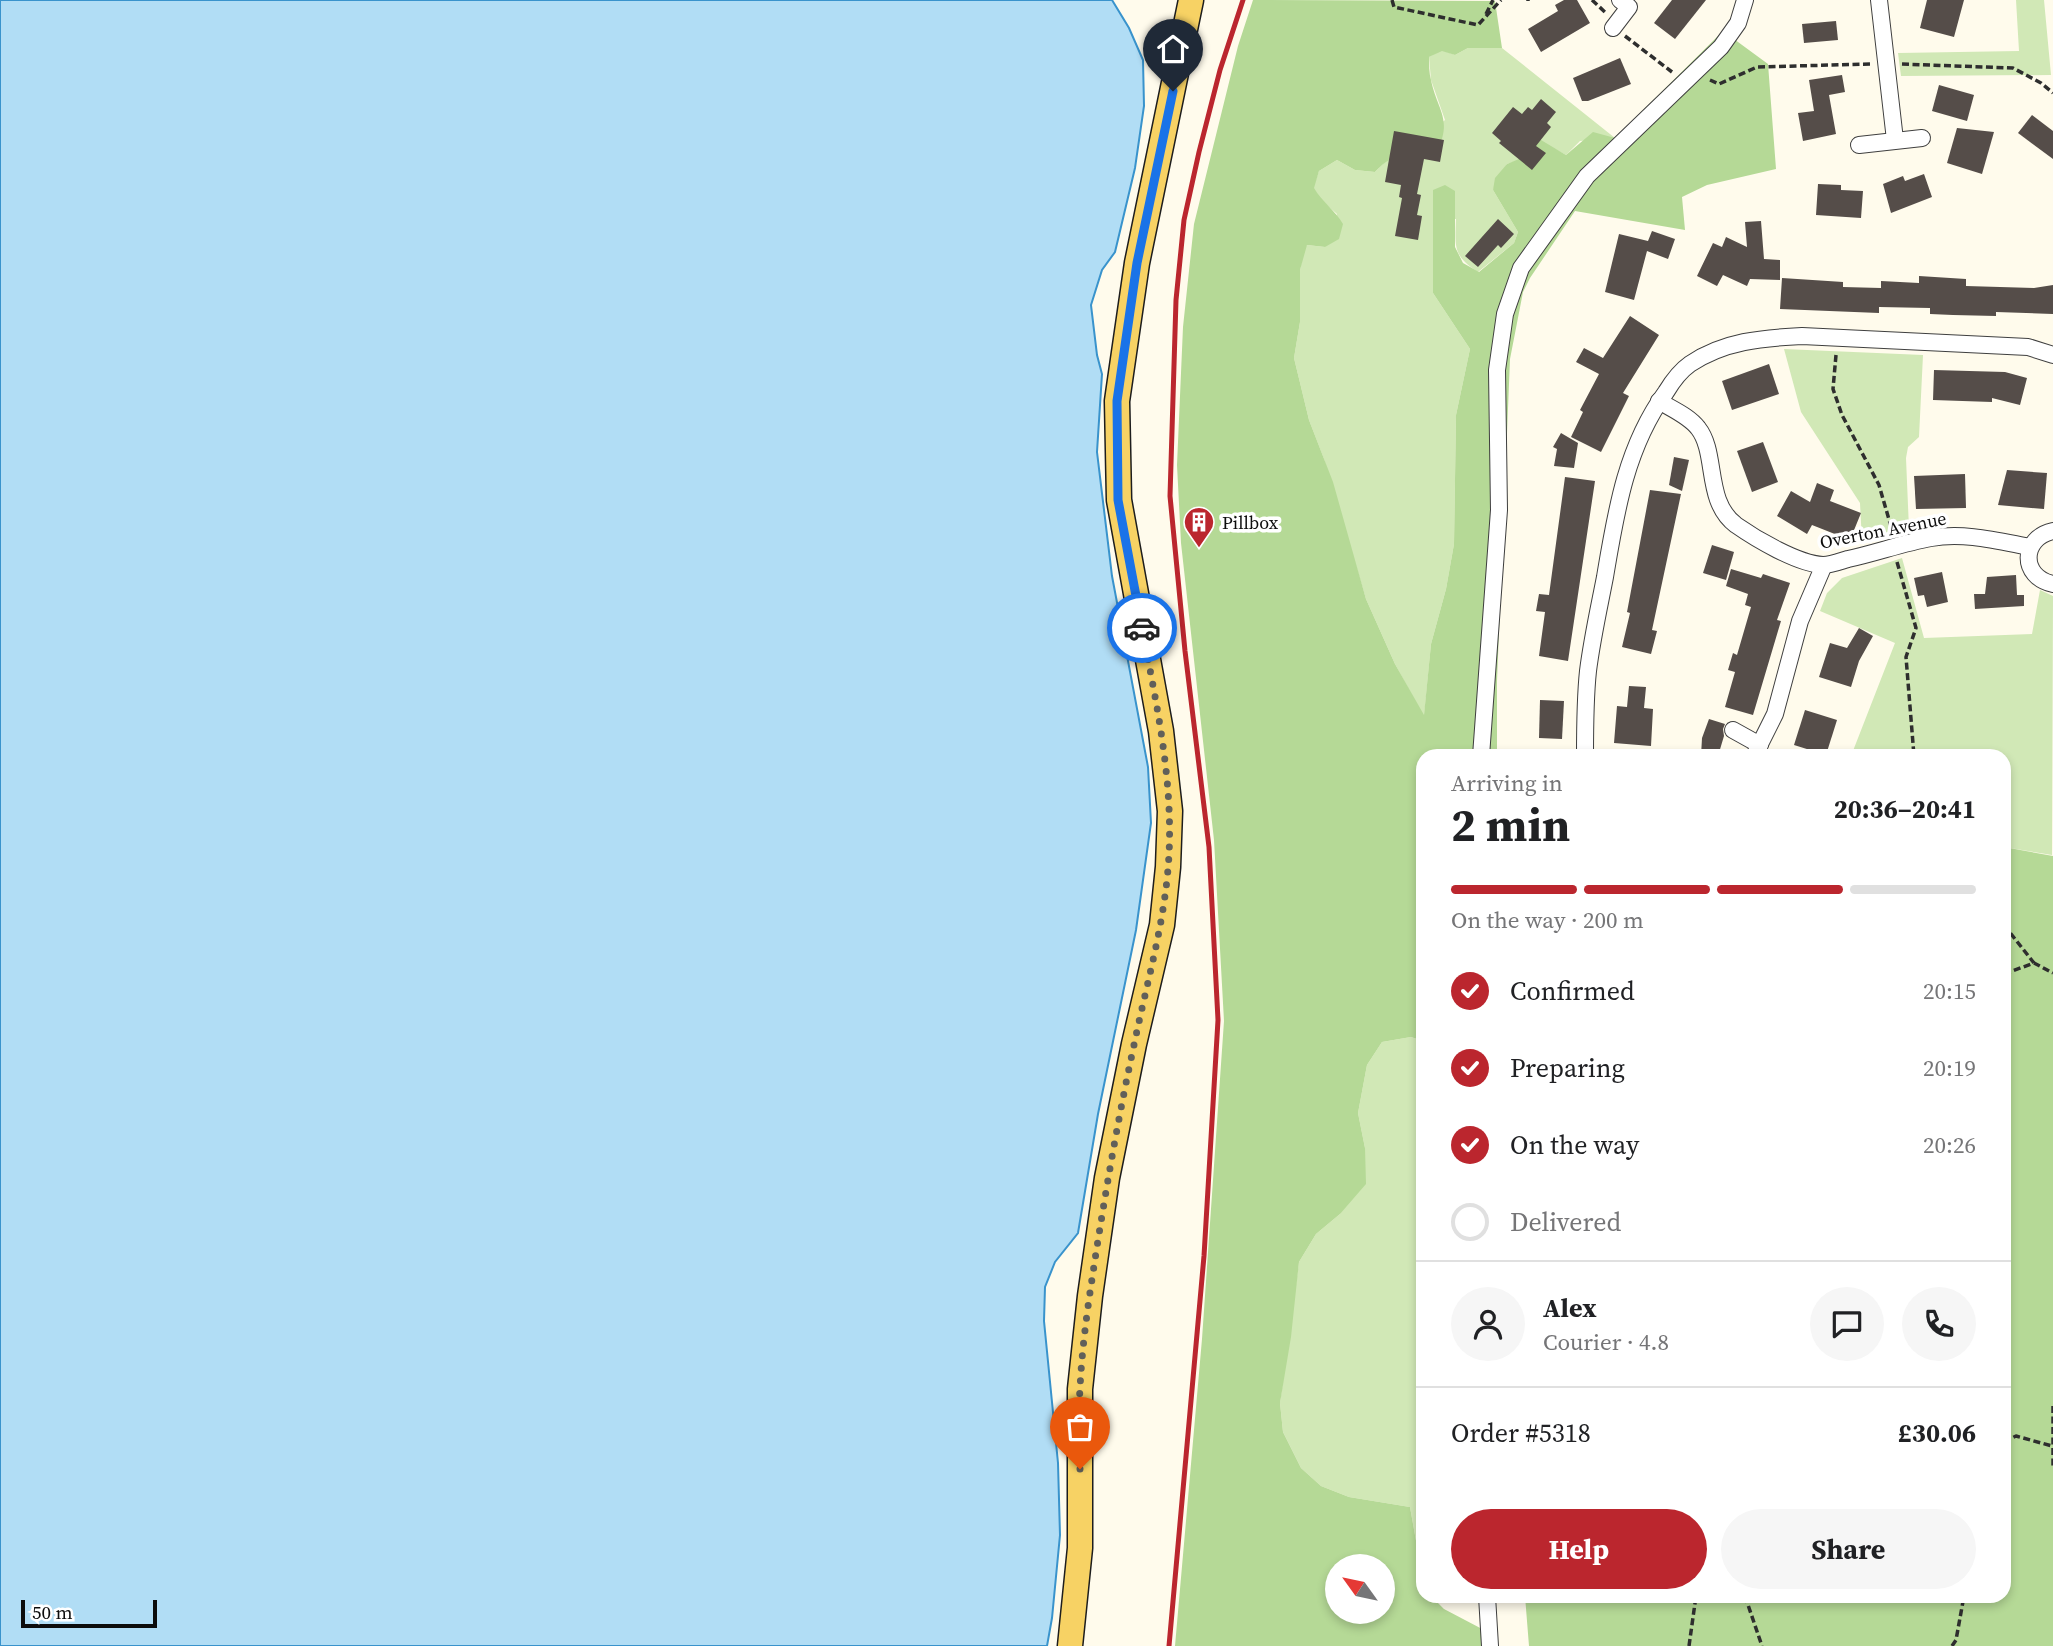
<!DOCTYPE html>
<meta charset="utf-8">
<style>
body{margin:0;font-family:"Source Serif 4",serif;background:#f6f6f6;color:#202124;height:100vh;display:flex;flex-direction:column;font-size:26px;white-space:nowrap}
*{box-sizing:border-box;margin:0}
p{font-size:23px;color:#757577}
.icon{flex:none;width:38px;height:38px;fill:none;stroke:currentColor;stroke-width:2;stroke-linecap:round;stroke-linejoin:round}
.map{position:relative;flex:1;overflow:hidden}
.sheet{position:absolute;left:1416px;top:749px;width:595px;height:854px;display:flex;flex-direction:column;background:#fff;border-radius:21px;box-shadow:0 4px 10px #0003}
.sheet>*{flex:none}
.needle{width:46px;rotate:303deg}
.tools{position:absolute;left:1325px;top:1554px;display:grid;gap:14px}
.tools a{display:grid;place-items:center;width:70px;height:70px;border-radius:50%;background:#fff;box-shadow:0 4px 10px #0003;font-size:35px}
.scale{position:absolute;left:21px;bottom:18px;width:136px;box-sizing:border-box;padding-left:7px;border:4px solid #0c0c0c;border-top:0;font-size:19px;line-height:24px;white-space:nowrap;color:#0c0c0c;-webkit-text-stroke:5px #fff;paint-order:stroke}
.pin{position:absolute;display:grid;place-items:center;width:60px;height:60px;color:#fff;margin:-72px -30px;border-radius:50% 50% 50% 0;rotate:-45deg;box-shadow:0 0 7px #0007}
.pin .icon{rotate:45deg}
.courier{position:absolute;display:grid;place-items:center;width:70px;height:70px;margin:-35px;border:5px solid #1a73e8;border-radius:50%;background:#fff;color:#222;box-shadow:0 2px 9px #0007}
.head em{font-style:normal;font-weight:700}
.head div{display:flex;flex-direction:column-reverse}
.head{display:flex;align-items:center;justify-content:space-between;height:119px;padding:0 35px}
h1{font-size:46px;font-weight:700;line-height:52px}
.bar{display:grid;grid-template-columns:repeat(4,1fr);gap:10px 7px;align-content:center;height:84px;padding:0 35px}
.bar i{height:9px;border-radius:5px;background:#e0e0e0}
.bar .selected{background:#bb262e}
.bar p{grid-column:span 4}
.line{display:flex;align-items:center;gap:18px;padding:0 35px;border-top:2px solid #e0e0e0}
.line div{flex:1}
.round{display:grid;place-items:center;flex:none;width:74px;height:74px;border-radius:37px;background:#f6f6f6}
ol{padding:0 35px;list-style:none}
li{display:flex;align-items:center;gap:21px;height:77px}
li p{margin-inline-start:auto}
li .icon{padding:7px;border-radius:50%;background:#bb262e;color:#fff;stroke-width:4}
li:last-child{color:#757577}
li i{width:38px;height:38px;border:4px solid #e0e0e0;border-radius:50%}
.action{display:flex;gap:14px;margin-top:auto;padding:14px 35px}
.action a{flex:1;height:80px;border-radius:42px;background:#bb262e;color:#fff;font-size:28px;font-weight:700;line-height:80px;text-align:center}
.action a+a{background:#f6f6f6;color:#202124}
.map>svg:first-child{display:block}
.green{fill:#d1e8b6}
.forest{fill:#b5d996;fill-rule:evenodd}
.water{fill:#b1ddf5;stroke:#3993cc;stroke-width:2}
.building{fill:#554d49}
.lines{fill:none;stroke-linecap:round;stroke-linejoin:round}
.minor-casing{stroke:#3f3f3f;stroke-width:18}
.primary-casing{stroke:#1d1d1d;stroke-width:27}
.path{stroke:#2e2e2e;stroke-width:3.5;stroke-dasharray:7 3.5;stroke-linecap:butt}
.minor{stroke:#fff;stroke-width:16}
.primary{stroke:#f7d264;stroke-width:24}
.rail{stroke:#bb262e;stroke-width:5}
.done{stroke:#61605a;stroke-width:7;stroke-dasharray:0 12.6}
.route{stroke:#1a73e8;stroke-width:9}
.labels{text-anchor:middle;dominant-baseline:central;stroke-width:7;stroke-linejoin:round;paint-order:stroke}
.poi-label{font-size:18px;fill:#0c0c0c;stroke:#fff;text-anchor:start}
.street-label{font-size:18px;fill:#0c0c0c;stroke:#fff}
</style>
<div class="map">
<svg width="2053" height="1646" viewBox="0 0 2053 1646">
<rect width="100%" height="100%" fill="#fffbec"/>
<!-- green -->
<g class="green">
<path d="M2016,0H2044L2051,75L1901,76L1898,53L2019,51Z"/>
<path d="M1468,48H1502L1615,138L1580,141L1566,155L1555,149L1507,164L1493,190L1518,232L1514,243L1478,272C1453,256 1455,247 1456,219H1433V293L1470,349L1456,415L1454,544L1446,589L1431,644L1424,717L1395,664L1366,599L1324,459L1309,420L1302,391L1294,358L1300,322V270L1304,249L1307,245L1325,247L1337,214L1321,200L1313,188L1319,171L1337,160L1355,170L1375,172L1389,158L1404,154L1445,120L1431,80L1429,57L1442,50L1455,55Z"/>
<path d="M1784,349L1923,355L1919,437L1908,447L1906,458L1909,529L1862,542L1860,503L1801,412Z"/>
<path d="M1902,558L1924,638L2032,634L2040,590L2053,596L2052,855L2004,847V756H1851L1895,643L1820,611L1827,593L1842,578Z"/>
<path d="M1411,1037L1423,1041V1580L1410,1507L1349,1497L1321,1486L1301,1468L1283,1432L1280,1403L1299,1262L1316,1234L1340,1214L1365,1148L1358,1113L1367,1065L1382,1042Z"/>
</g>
<!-- forest -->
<g class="forest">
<path d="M1253,0L1495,1L1502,48H1468L1455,55L1442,51L1429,57C1429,64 1429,73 1431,80C1437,110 1453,119 1437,151C1408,153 1396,150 1375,172L1355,170L1337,160L1319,171L1314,188C1322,202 1335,210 1343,224L1339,239L1325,247L1307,245L1300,270V322L1294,358L1302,391L1309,420L1333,482L1366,599L1395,664L1424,715L1431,644L1446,589L1454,544L1456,415L1470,349L1433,293V190L1445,185L1455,191V247L1463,263L1479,272L1514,243L1518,232L1493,190L1495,178L1507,164L1519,159L1536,137L1566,155L1593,132L1615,138L1723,31L1768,64L1776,169L1707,185L1682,197L1685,230L1575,211L1530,278L1523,292L1510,359L1497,681V756H1423V1041L1411,1037L1382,1042L1367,1065L1358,1113L1365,1148L1366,1184L1340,1214L1316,1234L1299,1262L1291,1337L1280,1403L1283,1432L1301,1468L1321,1486L1349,1497L1410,1507L1423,1580V1596H1431L1444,1609L1484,1630V1646H1175L1202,1339L1224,1021L1214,840L1181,543L1177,465L1183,327L1194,224L1238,46ZM1337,1566H1382V1612H1337Z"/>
<path d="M2004,847L2053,856V1646H1529L1525,1596H2004Z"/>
</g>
<!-- water -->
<path class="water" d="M0,0H1112L1129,28L1143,60L1144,106L1135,168L1115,252L1102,270L1091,305L1097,355L1102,374L1097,452L1112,576L1148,767L1151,823L1136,930L1098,1114L1078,1233L1055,1262L1045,1287L1044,1321L1058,1463L1060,1535L1052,1618L1047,1646H0Z"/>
<!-- building -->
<g class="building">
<path d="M1564,0H1577L1590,23L1541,52L1528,29L1558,11L1555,5Z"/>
<path d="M1672,0H1706L1675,39L1654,23Z"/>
<path d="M1927,0H1964L1954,37L1920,28Z"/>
<path d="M1836,21L1838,40L1804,43L1802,24Z"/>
<path d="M1620,58L1631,84L1588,101H1582L1573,78Z"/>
<path d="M1842,75L1845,92L1829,95L1836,134L1803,141L1798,113L1814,111L1809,80Z"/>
<path d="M1939,85L1974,95L1967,121L1932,111Z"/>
<path d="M1541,99L1556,112L1547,123L1551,127L1536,146L1546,153L1532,170L1499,143L1501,141L1492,133L1513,107L1522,114L1528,107L1532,110Z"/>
<path d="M2032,115L2053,131V159L2018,133Z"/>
<path d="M1957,128L1994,132L1982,174L1947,163Z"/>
<path d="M1394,131L1444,140L1440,162L1424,159L1417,194L1421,195L1417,215L1422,216L1418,240L1395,236L1402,198L1399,197L1401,185L1385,182Z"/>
<path d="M1924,174L1932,197L1891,213L1883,184L1903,176L1905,181Z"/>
<path d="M1818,184L1841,185V190L1863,191L1861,218L1816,215Z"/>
<path d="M1498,219L1514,234L1501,248L1498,245L1478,267L1465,256Z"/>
<path d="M1761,221L1764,259L1780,260V280L1750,279L1747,286L1723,275L1717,286L1697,276L1713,243L1722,247L1726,237L1747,247L1745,222Z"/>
<path d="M1652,231L1675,239L1668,259L1647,251L1634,300L1605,292L1619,234L1648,241Z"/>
<path d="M1919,276L1966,279V286L2034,288L2053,285V314L1996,312V316L1953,315L1930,314V308L1879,307V313L1780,309L1782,278L1843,282V287L1881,288V281L1919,283Z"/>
<path d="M1630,316L1659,335L1623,393L1629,396L1601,452L1571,437L1583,412L1580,410L1599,374L1576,362L1584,348L1603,358Z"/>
<path d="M1769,364L1779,394L1732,410L1722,381Z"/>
<path d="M1934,370L2005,372L2027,378L2020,405L1992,398V402L1933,400Z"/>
<path d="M1561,433L1578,443L1574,468L1554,466L1557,449L1553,447Z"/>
<path d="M1763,442L1778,482L1752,492L1737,451Z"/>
<path d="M1674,457L1689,460L1682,491L1669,485Z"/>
<path d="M2007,470L2047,473L2044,509L1998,505Z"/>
<path d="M1965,474L1966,508L1916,509L1914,476Z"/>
<path d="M1565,477L1595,481L1568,661L1539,656L1545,612L1536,611L1539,594L1549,595Z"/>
<path d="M1817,483L1834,490L1830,501L1861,513L1850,540L1812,525L1807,534L1777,516L1791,491L1810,502Z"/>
<path d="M1650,490L1681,494L1652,630L1657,631L1651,654L1622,647L1630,613L1627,612Z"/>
<path d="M1712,545L1734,552L1726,580L1703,573Z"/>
<path d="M1731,569L1761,578L1763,574L1790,583L1777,620L1781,621L1753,715L1725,707L1735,672L1728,670L1733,653L1737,655L1751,607L1745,605L1748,594L1726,586Z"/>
<path d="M1942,572L1948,602L1927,607L1924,595L1918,596L1914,578Z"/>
<path d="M2016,575L2017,595H2024V606L1975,609L1974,594H1985L1987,577Z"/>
<path d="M1859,628L1873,636L1859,661L1851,687L1819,677L1830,643L1847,648Z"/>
<path d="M1629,686L1646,687L1644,708L1653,709L1651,746L1614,743L1617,706L1627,707Z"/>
<path d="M1540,700L1564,701L1562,739L1539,738Z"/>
<path d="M1805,710L1837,720L1826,755L1794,745Z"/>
<path d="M1709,719L1725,724L1723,729L1724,736L1718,756H1701L1702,738Z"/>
</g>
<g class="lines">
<!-- minor casing -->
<g class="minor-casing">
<g id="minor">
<path d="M1879,0L1895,140"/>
<path d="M1613,28L1629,7L1620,0"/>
<path d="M1859,145L1922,138"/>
<path d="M1659,401C1672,409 1689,416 1698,428C1718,453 1704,501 1736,525C1756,539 1798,564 1823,565C1831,565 1841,561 1848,559C1876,553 1903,543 1931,538C1964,532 1998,541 2030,547"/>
<path d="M2053,531C2021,538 2020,577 2053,584"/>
<path d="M1733,730L1760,745"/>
<path d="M1481,756L1499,510L1497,370L1505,314L1521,268L1587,176L1721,47L1738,23L1745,0"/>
<path d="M1585,756C1585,728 1585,699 1588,671C1592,639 1599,608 1605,577C1616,511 1626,447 1666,392C1672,382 1680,371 1690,364C1724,341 1762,338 1802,336L2028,347L2053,355"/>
<path d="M1754,756L1775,714L1800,621L1824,565"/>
<path d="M1487,1596L1490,1646"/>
</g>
</g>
<!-- primary casing -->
<g class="primary-casing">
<path id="primary" d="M1070,1646L1080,1548V1389L1090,1296L1107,1178L1134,1044L1162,925L1168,867L1170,811L1161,731L1119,500L1117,401L1137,263L1191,0"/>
</g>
<!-- path -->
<g class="path">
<path d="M1392,0L1394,7L1478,25L1501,0"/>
<path d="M1592,0L1606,13"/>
<path d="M1528,1V0"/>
<path d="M1486,14L1493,0"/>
<path d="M1625,36L1672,72"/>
<path d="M1902,64L2013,68L2041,83L2053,93"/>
<path d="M1710,80L1719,84L1757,67L1870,64"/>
<path d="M1836,355L1833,389L1842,415L1879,485L1892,530"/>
<path d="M1897,562L1916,628L1906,657L1914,756"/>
<path d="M2004,925L2034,963"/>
<path d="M2004,974L2034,963L2053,973"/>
<path d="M2053,1406V1468"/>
<path d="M2004,1442L2016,1436L2052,1446"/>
<path d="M1745,1596L1762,1646"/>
<path d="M1689,1646L1696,1596"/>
<path d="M1952,1646L1956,1640L1964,1596"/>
</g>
<!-- minor -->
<use href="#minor" class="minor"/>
<!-- primary -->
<use href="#primary" class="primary"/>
<!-- rail -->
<path class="rail" d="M1169,1646L1204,1256L1218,1020L1209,847L1185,651L1170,496L1176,300L1184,220L1199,152L1220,70L1243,0"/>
</g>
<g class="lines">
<!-- done -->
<path class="done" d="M1080,1469C1080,1442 1078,1416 1080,1389C1082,1344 1089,1298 1096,1253C1107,1183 1119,1114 1134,1045C1146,986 1163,929 1168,869C1175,787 1157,707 1142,628"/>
<!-- route -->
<path class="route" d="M1142,628L1118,500L1117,401L1137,263L1173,91"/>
</g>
<!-- icons -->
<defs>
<g id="building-pin" transform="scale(1.575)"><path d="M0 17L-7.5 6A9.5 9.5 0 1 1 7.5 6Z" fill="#bb262e" stroke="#fff"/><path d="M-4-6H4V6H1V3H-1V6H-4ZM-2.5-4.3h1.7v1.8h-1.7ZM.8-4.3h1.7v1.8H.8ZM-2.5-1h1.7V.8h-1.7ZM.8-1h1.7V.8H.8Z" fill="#fff"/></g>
</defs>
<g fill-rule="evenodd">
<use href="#building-pin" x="1199" y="522"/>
</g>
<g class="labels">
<!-- poi labels -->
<g class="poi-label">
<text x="1222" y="522">Pillbox</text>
</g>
<!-- street labels -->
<g class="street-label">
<text transform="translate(1883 530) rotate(-11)">Overton Avenue</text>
</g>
</g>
</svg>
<div class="tools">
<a><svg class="needle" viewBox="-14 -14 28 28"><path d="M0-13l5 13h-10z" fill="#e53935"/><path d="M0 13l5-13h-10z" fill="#757577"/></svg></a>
</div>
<div class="scale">50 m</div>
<div class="pin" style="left:1080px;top:1469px;background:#ea580c"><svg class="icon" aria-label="bag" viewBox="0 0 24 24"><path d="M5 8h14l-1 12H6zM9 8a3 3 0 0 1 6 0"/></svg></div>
<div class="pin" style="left:1173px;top:91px;background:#1f2937"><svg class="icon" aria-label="home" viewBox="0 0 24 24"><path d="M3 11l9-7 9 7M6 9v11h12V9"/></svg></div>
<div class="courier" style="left:1142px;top:628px"><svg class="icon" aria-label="car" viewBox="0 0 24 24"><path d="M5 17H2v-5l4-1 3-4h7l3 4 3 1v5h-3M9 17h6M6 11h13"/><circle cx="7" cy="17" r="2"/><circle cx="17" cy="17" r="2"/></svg></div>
<section class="sheet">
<div class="head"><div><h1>2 min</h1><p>Arriving in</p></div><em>20:36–20:41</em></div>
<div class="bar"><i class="selected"></i><i class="selected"></i><i class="selected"></i><i></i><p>On the way · 200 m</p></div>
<ol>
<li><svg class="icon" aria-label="check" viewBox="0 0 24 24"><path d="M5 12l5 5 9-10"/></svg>Confirmed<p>20:15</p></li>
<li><svg class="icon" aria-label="check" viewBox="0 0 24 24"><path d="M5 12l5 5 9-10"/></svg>Preparing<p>20:19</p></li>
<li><svg class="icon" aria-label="check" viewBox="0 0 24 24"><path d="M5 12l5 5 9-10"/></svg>On the way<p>20:26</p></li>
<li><i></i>Delivered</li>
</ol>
<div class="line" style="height:126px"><a class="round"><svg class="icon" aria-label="person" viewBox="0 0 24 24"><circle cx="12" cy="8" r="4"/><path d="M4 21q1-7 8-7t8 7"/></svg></a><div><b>Alex</b><p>Courier · 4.8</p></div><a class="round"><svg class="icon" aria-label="chat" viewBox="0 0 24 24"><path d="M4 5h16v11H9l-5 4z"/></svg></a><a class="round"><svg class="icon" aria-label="phone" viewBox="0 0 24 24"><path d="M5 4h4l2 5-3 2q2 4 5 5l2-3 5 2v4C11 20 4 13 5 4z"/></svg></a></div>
<div class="line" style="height:91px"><div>Order #5318</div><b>£30.06</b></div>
<div class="action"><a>Help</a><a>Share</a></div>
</section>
</div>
